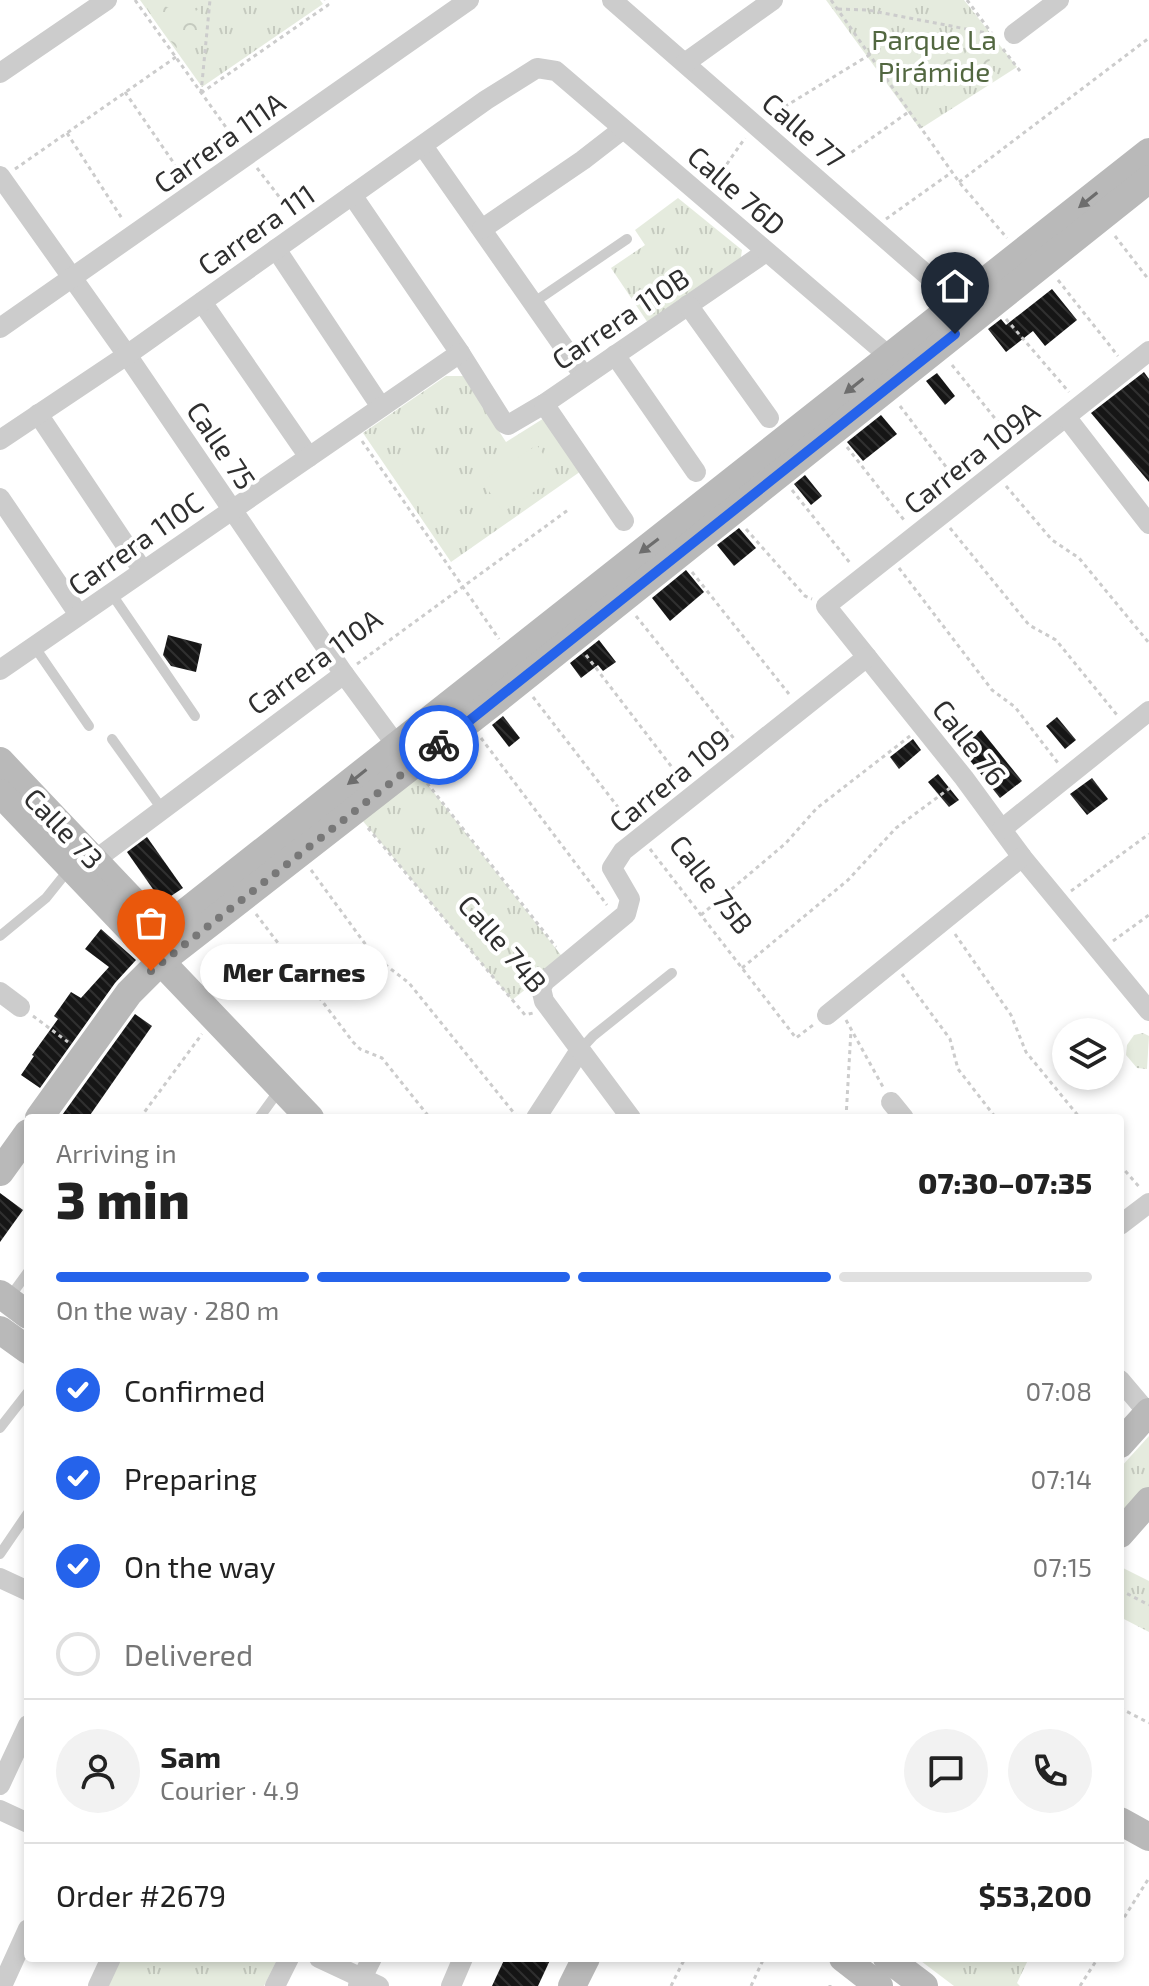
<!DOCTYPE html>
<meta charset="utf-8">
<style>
body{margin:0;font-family:"Exo 2",sans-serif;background:#f2f2f2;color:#222;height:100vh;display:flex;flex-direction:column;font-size:30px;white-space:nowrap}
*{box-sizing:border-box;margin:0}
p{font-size:26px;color:#767676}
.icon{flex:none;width:44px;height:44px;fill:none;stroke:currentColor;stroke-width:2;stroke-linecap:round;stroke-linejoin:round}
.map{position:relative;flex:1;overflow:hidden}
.drawer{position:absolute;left:24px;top:1114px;width:1100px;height:848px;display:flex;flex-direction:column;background:#fff;border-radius:8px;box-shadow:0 4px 12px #0003}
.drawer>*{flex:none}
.tools{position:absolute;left:1052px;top:1018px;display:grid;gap:16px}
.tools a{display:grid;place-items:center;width:72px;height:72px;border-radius:50%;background:#fff;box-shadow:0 4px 12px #0003;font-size:40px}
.pin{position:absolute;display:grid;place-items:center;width:68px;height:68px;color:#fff;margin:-82px -34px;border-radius:50% 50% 50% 0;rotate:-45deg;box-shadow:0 0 8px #0007}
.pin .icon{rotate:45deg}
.courier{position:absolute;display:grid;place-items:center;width:80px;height:80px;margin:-40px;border:6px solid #2563eb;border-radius:50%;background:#fff;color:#222;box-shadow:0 2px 10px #0007}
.bubble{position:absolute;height:56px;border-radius:28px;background:#fff;box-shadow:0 4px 12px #0003;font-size:26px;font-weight:800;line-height:56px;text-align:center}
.overview em{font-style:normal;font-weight:800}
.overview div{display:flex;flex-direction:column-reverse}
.overview{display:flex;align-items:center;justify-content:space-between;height:136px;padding:0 32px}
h1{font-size:52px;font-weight:800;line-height:60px}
.bar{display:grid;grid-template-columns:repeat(4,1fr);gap:12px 8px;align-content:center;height:96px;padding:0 32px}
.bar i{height:10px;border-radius:6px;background:#e0e0e0}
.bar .current{background:#2563eb}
.bar p{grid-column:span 4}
.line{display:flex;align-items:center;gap:20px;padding:0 32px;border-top:2px solid #e0e0e0}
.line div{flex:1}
.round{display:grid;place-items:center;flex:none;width:84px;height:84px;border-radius:42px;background:#f2f2f2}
ol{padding:0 32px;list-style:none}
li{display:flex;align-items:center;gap:24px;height:88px}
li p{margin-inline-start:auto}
li .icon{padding:8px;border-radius:50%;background:#2563eb;color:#fff;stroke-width:4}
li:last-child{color:#767676}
li i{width:44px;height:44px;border:4px solid #e0e0e0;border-radius:50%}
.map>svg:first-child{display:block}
.grass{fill:url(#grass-tufts)}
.forest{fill:url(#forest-crowns)}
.garden{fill:#e5ebde}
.building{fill:url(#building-back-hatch)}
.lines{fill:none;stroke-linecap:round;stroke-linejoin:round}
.path{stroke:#ccc;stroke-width:3;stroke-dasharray:4 4;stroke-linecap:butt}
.lane{stroke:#ccc;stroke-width:10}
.street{stroke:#ccc;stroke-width:20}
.secondary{stroke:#b9b9b9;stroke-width:28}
.oneway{fill:#6d6d6d}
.done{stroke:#787878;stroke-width:8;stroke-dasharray:0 14.4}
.route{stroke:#2563eb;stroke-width:10}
.labels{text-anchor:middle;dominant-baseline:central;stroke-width:8;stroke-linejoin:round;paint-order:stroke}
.park-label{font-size:28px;fill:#526740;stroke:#fff}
.street-label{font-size:28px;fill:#2f2f2f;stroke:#fff}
</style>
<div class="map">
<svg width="1149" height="1986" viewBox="0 0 1149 1986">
<defs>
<pattern id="grass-tufts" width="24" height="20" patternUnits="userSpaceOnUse" patternTransform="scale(2)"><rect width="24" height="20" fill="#e5ebde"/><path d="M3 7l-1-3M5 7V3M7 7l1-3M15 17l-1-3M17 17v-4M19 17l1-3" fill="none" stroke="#c5cabf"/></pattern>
<pattern id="forest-crowns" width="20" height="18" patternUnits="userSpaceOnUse" patternTransform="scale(2)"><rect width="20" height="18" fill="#e5ebde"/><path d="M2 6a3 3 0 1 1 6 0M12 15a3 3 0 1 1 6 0" fill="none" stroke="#c5cabf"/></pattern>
<pattern id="building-back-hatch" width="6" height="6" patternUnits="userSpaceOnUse" patternTransform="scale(2)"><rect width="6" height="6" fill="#161616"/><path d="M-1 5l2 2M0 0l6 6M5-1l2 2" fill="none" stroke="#303030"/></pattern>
</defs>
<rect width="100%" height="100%" fill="#fff"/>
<!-- grass -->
<g class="grass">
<path d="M140,0H320L323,4L202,87Z"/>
<path d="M826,0H964L1017,67L920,129Z"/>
<path d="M678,198L742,250L740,263L648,323L611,268L645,245L635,230Z"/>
<path d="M446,376H463L506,442L549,415L584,469L451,562L363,433Z"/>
<path d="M421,776L564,959L512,1000L362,820Z"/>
<path d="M1143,1033L1149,1036L1147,1069L1137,1068L1126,1055L1127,1045L1134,1035Z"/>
<path d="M1149,1436V1489L1120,1523V1468Z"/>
<path d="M1123,1568L1149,1581V1632L1120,1617V1572Z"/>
<path d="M119,1958H267L276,1962L264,1986H106Z"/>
<path d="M917,1958H1029L1017,1983L1020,1986H954Z"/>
</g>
<!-- forest -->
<g class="forest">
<path d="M143,0H161L164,6L170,8L171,16L174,19L179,8L183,9V2L189,5L193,13L200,8L202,21L199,45L193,49L189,57C176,53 149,13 143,0Z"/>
<path d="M952,47L956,53L964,55L968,49L973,53H985L990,56L989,67L997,74L977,86L954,78L942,83V77L950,75L947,70L936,73L930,78L923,74L917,55L929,50L936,52L939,58L944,61L941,52Z"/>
</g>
<!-- garden -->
<g class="garden">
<path d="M537,445L558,476L503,512L482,481Z"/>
<path d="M425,450L464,507L433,528L394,470Z"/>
</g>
<!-- building -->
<g class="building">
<path d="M1052,289L1077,320L1045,346L1033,331L1006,352L988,329L1001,319L1006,325Z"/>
<path d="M1144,372L1149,379V482L1091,413Z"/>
<path d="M937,373L955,396L945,405L926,381Z"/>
<path d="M881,415L897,434L863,461L847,442Z"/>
<path d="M805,475L822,496L811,505L794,484Z"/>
<path d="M739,528L756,548L734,566L717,545Z"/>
<path d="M686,570L704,592L670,621L652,598Z"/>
<path d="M168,635L202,644L196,672L171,666L163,655Z"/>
<path d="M599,640L616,662L603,671L598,665L581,678L570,663Z"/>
<path d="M503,716L520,738L509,747L492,725Z"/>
<path d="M1057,717L1076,740L1065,749L1046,726Z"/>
<path d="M981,730L1022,781L1000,798L960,748Z"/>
<path d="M913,739L921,750L899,769L890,757Z"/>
<path d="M938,774L959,800L949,807L928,782Z"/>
<path d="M1092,778L1108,799L1087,815L1070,794Z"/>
<path d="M147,837L183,888L162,902L127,852Z"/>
<path d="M101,929L136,960L115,983L40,1088L21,1075L34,1056L32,1055L58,1019L54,1016L71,992L81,998L109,967L85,949Z"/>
<path d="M135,1014L152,1026L88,1118H60Z"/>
<path d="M0,1193L23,1210L0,1242Z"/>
<path d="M505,1958H551L538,1986H492Z"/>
</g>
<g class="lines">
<!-- path -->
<g class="path">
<path d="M135,0L235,140"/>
<path d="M831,0L959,182L1007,238"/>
<path d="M967,0L996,39"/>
<path d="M838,9L868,10L992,34"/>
<path d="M1003,49L1020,71"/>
<path d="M125,92L184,178"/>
<path d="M201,93L328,5L325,0"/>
<path d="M201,93L210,0"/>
<path d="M771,115L871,54"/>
<path d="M67,133L123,220"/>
<path d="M832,166L910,111"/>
<path d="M257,168L294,216"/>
<path d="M15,169L176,57"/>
<path d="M959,182L1149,38"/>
<path d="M713,184L745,138"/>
<path d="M886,219L952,172"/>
<path d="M1115,236L1149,280"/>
<path d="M1058,280L1118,356"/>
<path d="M1006,319L1069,392"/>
<path d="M952,365L1010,437"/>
<path d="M900,406L956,480"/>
<path d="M362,441L499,639"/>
<path d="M847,447L904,520"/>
<path d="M1006,486L1052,540L1079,558L1149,643"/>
<path d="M792,490L850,563"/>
<path d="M950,528L1029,625L1056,640L1117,715"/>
<path d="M746,529L805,596L812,599"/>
<path d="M899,568L992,690L1015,707L1058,763"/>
<path d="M692,572L789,694"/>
<path d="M636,616L736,741"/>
<path d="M586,655L684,783"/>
<path d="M357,664L568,510"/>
<path d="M533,697L631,824"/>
<path d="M481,738L607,905"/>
<path d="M427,783L556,947"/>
<path d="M368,828L525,1015L533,1013"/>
<path d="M650,849L796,1038L813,1025"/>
<path d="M311,870L374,956L409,983L518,1118"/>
<path d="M1071,891L1149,834"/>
<path d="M256,914L353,1042L360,1049L382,1058L430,1118"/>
<path d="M701,915L786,843L817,808L910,736"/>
<path d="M955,934L1011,1015L1026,1052L1080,1118"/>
<path d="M1113,941L1149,915"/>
<path d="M742,968L848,880L896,828L950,788"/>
<path d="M902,974L950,1039L958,1069L996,1118"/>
<path d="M33,1016L68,1042"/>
<path d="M846,1020L883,1087"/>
<path d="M140,1118L202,1034"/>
<path d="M846,1118L851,1030"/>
<path d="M1120,1165L1141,1189"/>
<path d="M1120,1590L1149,1605"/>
<path d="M1120,1708L1149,1723"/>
<path d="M1120,1924L1149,1878"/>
<path d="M671,1986L685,1958"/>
<path d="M751,1986L764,1958"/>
<path d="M830,1986V1985"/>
<path d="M1080,1986L1098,1958"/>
</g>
<!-- lane -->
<g class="lane">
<path d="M533,303L627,239"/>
<path d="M111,593L195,716"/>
<path d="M34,646L89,726"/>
<path d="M112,739L162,809"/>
<path d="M0,936L46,898L70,868"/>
<path d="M580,1050L593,1036L672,973"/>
<path d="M259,1118L280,1089"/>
<path d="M9,1298L28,1272"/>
<path d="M0,1428L28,1392"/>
<path d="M0,1554L28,1513"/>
</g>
<!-- street -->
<g class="street">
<path d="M612,0L959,303"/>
<path d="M1014,34L1059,0"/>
<path d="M685,63L773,0"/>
<path d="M0,73L107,0"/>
<path d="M423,146L584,376"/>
<path d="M0,176L127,355L344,674L397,746"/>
<path d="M352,195L460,353L504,423L508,425L544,404L766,252"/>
<path d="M482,229L583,160L623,129"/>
<path d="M276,249L381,407"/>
<path d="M202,302L309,457"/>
<path d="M688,305L769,418"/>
<path d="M0,328L469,0"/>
<path d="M1149,351L826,606L964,778L1022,857L1149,1011"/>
<path d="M615,355L696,472"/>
<path d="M544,404L624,521"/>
<path d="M38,414L143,571"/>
<path d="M1067,418L1149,524"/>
<path d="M0,440L127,355L486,100L537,68L556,71L890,357"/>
<path d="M0,498L79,615"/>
<path d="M0,670L460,353"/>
<path d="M1002,829L1149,711"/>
<path d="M95,860L344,674"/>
<path d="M0,992L20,1007"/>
<path d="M827,1015L1022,857"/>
<path d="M891,1102L904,1118"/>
<path d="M536,1118L580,1050"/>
<path d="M631,1118L544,1001L541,988L545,981L626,914L630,899L612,868L623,851L867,657"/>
<path d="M1120,1225L1149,1203"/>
<path d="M1120,1380L1148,1413"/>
<path d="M0,1578L28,1591"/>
<path d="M0,1785L28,1725"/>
<path d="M0,1810L28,1823"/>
<path d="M319,1958L379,1986"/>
<path d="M2,1986L28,1929"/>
<path d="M98,1986L111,1958"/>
<path d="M275,1986L289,1958"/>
<path d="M358,1986L372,1958"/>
<path d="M451,1986L463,1958"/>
</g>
<!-- secondary -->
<g class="secondary">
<path d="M0,761L147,916L164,923L177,919L1149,152"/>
<path d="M0,793L310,1118"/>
<path d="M39,1118L129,993L160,962L495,701L1149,179"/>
<path d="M0,1172L28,1133"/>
<path d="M0,1294L28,1315"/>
<path d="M0,1330L28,1350"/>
<path d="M1120,1444L1149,1412"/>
<path d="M1120,1534L1149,1501"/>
<path d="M1120,1821L1149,1837"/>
<path d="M843,1958L879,1986"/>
<path d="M887,1958L924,1986"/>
<path d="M572,1986L586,1958"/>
</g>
</g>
<!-- one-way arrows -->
<defs><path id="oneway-solid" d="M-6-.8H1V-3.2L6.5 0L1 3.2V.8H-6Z" transform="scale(2)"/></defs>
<g class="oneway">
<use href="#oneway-solid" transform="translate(1088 200) rotate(141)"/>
<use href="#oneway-solid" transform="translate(854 386) rotate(142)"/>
<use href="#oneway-solid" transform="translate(649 546) rotate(143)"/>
<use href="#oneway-solid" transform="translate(357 777) rotate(142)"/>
</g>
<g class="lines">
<!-- done -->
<path class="done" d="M151,971L439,745"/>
<!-- route -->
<path class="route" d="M439,745L955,334"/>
</g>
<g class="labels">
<!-- park labels -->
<g class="park-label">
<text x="934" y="39">Parque La<tspan x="934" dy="32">Pirámide</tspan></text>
</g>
<!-- street labels -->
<g class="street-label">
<text transform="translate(804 130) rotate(41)">Calle 77</text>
<text transform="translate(219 142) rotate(-35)">Carrera 111A</text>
<text transform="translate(737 190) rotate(41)">Calle 76D</text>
<text transform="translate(256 229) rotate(-35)">Carrera 111</text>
<text transform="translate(620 318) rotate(-34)">Carrera 110B</text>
<text transform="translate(222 445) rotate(56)">Calle 75</text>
<text transform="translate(971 457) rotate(-38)">Carrera 109A</text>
<text transform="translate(135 543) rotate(-35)">Carrera 110C</text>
<text transform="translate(314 661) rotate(-36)">Carrera 110A</text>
<text transform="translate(970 742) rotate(52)">Calle 76</text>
<text transform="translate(669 780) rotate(-39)">Carrera 109</text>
<text transform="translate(64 828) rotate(46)">Calle 73</text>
<text transform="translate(712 884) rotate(52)">Calle 75B</text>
<text transform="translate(503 943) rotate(49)">Calle 74B</text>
</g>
</g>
</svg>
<div class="tools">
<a><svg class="icon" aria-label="layers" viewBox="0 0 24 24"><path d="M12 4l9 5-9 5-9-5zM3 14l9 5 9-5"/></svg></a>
</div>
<div class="pin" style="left:151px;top:971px;background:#ea580c"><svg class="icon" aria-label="bag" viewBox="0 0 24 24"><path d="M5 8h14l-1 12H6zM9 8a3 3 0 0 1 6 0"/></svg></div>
<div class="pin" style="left:955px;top:334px;background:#1f2937"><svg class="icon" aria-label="home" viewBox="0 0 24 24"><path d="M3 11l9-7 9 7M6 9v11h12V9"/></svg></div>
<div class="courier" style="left:439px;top:745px"><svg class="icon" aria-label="bike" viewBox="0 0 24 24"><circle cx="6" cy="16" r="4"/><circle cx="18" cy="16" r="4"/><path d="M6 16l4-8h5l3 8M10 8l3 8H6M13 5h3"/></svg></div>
<div class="bubble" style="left:200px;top:944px;width:188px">Mer Carnes</div>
<section class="drawer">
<div class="overview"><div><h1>3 min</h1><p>Arriving in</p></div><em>07:30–07:35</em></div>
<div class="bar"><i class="current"></i><i class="current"></i><i class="current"></i><i></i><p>On the way · 280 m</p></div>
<ol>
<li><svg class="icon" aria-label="check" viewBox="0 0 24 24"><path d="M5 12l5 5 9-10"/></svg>Confirmed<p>07:08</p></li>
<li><svg class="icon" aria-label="check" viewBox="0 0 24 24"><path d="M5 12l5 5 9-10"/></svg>Preparing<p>07:14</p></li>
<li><svg class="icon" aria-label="check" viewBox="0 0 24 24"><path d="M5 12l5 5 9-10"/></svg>On the way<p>07:15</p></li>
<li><i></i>Delivered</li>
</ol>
<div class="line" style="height:144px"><a class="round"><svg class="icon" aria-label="person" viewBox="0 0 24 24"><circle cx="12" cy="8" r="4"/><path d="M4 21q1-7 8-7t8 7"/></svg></a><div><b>Sam</b><p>Courier · 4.9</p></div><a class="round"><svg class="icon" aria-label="chat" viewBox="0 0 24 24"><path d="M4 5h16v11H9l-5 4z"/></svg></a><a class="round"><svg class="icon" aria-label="phone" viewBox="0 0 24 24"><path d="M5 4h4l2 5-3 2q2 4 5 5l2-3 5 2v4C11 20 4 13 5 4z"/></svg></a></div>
<div class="line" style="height:104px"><div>Order #2679</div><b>$53,200</b></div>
</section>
</div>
